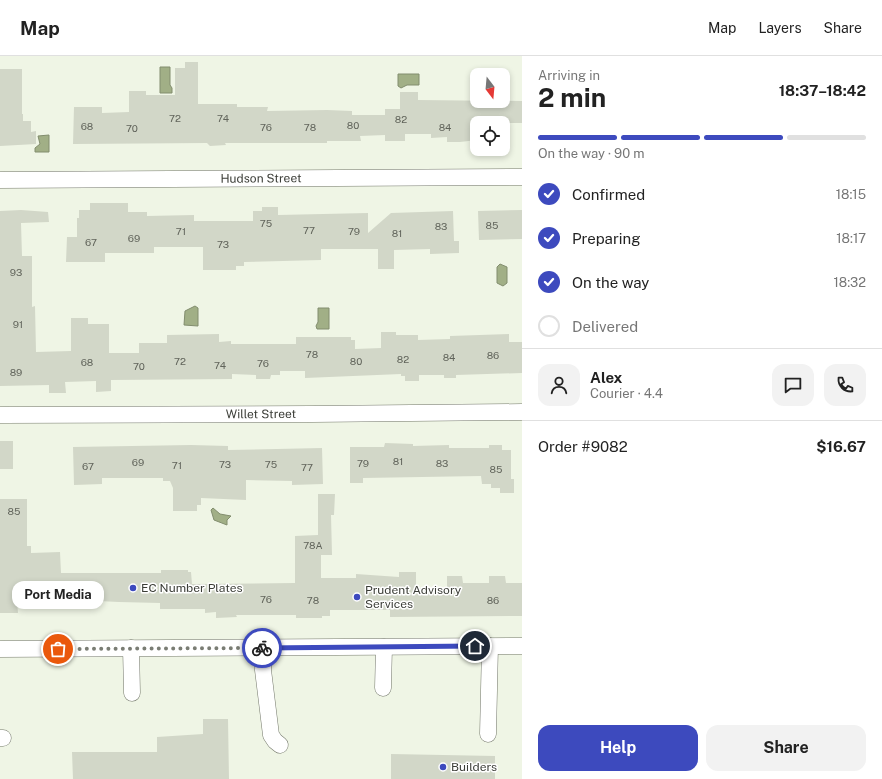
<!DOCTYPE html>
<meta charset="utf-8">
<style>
body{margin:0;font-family:"Public Sans",sans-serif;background:#f2f2f2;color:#222;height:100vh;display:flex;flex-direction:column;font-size:15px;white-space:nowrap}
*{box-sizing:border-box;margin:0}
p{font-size:13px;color:#767676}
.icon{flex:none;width:22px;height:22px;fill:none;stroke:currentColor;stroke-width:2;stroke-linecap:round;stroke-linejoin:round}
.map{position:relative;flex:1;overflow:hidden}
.sheet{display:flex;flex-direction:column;background:#fff;width:360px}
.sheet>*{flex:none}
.needle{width:26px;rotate:164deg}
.controls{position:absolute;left:470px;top:12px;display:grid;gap:8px}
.controls a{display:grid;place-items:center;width:40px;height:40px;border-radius:8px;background:#fff;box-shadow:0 2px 6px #0003;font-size:20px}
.pin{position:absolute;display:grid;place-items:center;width:34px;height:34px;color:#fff;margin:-17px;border:2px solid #fff;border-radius:50%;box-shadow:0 1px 4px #0007}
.courier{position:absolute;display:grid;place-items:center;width:40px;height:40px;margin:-20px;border:3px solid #3d4abe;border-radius:50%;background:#fff;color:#222;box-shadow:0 1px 5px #0007}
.bubble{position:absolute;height:28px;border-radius:12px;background:#fff;box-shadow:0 2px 6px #0003;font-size:13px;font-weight:700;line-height:28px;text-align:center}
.headline em{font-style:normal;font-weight:700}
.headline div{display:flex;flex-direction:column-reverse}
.headline{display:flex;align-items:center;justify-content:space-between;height:68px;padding:0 16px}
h1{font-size:26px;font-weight:700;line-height:30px}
.bar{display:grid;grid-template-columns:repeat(4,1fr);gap:6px 4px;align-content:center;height:48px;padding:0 16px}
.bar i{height:5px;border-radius:3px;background:#e0e0e0}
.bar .selected{background:#3d4abe}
.bar p{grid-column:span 4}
.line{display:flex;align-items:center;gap:10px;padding:0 16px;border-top:1px solid #e0e0e0}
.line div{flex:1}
.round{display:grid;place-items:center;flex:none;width:42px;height:42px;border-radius:12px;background:#f2f2f2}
ol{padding:0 16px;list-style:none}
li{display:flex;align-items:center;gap:12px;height:44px}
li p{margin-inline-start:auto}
li .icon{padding:4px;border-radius:50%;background:#3d4abe;color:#fff;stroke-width:4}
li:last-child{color:#767676}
li i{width:22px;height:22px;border:2px solid #e0e0e0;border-radius:50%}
.button{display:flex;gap:8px;margin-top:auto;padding:8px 16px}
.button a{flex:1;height:46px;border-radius:12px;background:#3d4abe;color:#fff;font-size:16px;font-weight:700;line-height:46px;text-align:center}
.button a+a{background:#f2f2f2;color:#222}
header{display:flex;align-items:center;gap:24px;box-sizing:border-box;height:56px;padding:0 20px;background:#fff;border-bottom:1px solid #e0e0e0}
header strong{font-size:19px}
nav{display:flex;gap:22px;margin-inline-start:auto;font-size:14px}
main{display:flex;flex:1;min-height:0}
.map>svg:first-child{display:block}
.water{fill:#a1af86;stroke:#828d6e}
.building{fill:#d2d7c8}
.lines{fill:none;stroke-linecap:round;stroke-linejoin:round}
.minor-casing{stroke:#727669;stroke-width:17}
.minor{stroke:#fff;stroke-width:16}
.done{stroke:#7a7d74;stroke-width:4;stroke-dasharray:0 7.2}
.route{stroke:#3d4abe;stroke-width:5}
.poi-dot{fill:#3d4abe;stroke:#fff;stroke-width:1.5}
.labels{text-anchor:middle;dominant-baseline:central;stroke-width:3;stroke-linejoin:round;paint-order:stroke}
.number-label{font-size:10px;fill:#61645b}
.street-label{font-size:12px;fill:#3b3d37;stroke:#fff}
.poi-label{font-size:12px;fill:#3b3d37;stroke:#fff;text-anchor:start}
</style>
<header>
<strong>Map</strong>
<nav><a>Map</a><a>Layers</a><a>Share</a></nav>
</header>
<main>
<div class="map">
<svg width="522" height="723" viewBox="0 0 522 723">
<rect width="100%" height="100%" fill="#eff5e5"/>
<!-- water -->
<g class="water">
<path d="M160,11H170V29L172,32V37H160Z"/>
<path d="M398,18H419V29H407L401,32L398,30Z"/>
<path d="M49,79V96H35V92L40,88L38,80Z"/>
<path d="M500,208L507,211V227L503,230L497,227V211Z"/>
<path d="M195,250L198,252V270L184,269L185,255Z"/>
<path d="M318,252H329V273H317L316,270L318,266Z"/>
<path d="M213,452L220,458L231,460L227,464V469L214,464L211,454Z"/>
</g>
<!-- building -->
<g class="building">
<path d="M185,6H198V48H237V51H268L267,55L327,54L352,55V59H385V53H400V36H418V44L522,45V67H477V84L460,86H447V81L431,82V78H405V85H385V79L360,80L361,85H327V87H225L226,89L210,90L207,87L73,88L74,51H102V57L129,56V35H146V39H175V12H185Z"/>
<path d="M0,13H22V58H23V65H31V76L36,75V88L0,90Z"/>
<path d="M90,147H128V156H147V160L194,159V165H253V155H262V151H278V159L368,157V177L391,157L453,155L454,185H459V197L430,198V193L394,194V213H378V193H321V204L244,206V210H236V214H203V191H154V197H105V206H66L67,181H77V162H79V154H90Z"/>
<path d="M21,154L48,156L49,166L21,167L22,200H32V251L35,250L36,296L71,295V262H88V268H109V297H139V287H167V279L219,278V286L231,285V288H296V281H351V284H355V293L381,292V276H396V279H418V284L450,283V280L509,278V286H522V317L456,319V322H444V319H419V325H405V320H401V318L305,322V315H280V319H271L270,323H256V319L232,318V323L111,324V335L96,336V325L65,326L66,337H49V329L0,330V155Z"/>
<path d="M522,154V183L479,184L478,155Z"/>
<rect x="0" y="385" width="13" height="28"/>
<path d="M385,387L413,388V390L449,389V392H489V389H502V394H511V423H514V437H500V432H491V428H482L481,420L363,422V427H350V391H384Z"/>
<path d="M191,389L228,390V394L322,392L323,428L292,429V425L246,424V444L201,442V449H197V455H173V432L170,425H163V422H102V428L74,429L73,391Z"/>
<path d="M318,438H335L334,459H331L332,499H321V522H356V518L399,521V516H416V532H447V520H462L463,527H489V520H505L506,527H522V560L390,561V554H330V560H322V562H296V559H236L237,561L216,562V556L205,557V553H160V547L119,546L77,544V543L17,545L18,557H0V443H27V490H31V497L60,496L61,517H161V514H188V516H191L192,528L295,527V480L318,479Z"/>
<path d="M203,663H228L229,723H73L72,696H157V681L203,678Z"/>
<path d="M391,698L495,700V723H391Z"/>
</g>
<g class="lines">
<!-- minor casing -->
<g class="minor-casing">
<g id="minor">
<path id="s1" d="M0,124L522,121"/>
<path id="s2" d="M0,359L313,358L522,356"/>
<path d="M131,592L132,637"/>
<path d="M264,592L263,614L271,679L275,685L280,689"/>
<path d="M0,593L522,590"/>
<path d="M383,632L384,591"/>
<path d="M488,678L490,590"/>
<path d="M0,682H3"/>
</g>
</g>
<!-- minor -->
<use href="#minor" class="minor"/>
</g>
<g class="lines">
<!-- done -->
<path class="done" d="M58,593L262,592"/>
<!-- route -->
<path class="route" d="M262,592L475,590"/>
</g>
<!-- markers -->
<g class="poi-dot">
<circle cx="133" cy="532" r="4"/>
<circle cx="357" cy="541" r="4"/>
<circle cx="443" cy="711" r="4"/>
</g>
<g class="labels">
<!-- number labels -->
<g class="number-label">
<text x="175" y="62">72</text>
<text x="223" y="62">74</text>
<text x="401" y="63">82</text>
<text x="353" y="69">80</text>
<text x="87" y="70">68</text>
<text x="266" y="71">76</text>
<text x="310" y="71">78</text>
<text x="445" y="71">84</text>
<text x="132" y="72">70</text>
<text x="266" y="167">75</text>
<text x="492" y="169">85</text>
<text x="441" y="170">83</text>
<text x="309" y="174">77</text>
<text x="181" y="175">71</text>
<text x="354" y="175">79</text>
<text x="397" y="177">81</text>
<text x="134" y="182">69</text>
<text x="91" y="186">67</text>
<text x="223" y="188">73</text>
<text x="16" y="216">93</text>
<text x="18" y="268">91</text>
<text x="312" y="298">78</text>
<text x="493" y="299">86</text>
<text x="449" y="301">84</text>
<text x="403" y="303">82</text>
<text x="180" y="305">72</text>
<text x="356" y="305">80</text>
<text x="87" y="306">68</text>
<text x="263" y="307">76</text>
<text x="220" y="309">74</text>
<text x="139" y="310">70</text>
<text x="16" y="316">89</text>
<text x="398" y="405">81</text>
<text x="138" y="406">69</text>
<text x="363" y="407">79</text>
<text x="442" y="407">83</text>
<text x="225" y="408">73</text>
<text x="271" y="408">75</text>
<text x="177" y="409">71</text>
<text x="88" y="410">67</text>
<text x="307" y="411">77</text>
<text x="496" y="413">85</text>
<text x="14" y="455">85</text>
<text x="313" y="489">78A</text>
<text x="266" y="543">76</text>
<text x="313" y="544">78</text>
<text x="493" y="544">86</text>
</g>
<!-- street labels -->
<g class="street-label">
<text stroke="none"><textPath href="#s1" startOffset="261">Hudson Street</textPath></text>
<text stroke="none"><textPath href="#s2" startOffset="261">Willet Street</textPath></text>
</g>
<!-- poi labels -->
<g class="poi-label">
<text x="141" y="532">EC Number Plates</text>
<text x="365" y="534">Prudent Advisory<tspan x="365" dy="14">Services</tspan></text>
<text x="451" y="711">Builders</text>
</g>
</g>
</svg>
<div class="controls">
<a><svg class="needle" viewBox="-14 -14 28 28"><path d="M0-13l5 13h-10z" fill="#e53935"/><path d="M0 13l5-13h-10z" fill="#767676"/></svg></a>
<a><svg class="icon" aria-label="locate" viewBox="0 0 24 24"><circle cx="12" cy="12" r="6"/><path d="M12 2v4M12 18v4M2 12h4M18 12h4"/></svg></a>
</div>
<div class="pin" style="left:58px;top:593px;background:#ea580c"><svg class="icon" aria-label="bag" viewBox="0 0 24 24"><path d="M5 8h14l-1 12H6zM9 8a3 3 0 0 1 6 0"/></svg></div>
<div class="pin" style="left:475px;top:590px;background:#1f2937"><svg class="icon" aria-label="home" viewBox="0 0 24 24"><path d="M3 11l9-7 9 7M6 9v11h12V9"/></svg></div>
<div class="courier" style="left:262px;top:592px"><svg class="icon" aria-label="bike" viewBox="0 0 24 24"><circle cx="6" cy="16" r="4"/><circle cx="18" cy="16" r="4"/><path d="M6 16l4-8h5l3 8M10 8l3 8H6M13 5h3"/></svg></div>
<div class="bubble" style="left:12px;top:525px;width:92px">Port Media</div>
</div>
<section class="sheet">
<div class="headline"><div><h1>2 min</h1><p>Arriving in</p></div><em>18:37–18:42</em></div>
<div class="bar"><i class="selected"></i><i class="selected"></i><i class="selected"></i><i></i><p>On the way · 90 m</p></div>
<ol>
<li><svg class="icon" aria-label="check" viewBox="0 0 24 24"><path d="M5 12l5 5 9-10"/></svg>Confirmed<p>18:15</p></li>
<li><svg class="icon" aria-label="check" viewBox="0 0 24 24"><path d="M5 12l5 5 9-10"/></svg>Preparing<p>18:17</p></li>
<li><svg class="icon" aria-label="check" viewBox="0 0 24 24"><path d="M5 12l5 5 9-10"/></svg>On the way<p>18:32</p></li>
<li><i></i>Delivered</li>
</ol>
<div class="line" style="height:72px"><a class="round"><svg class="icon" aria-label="person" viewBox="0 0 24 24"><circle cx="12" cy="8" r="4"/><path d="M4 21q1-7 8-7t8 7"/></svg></a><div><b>Alex</b><p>Courier · 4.4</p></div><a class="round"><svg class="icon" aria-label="chat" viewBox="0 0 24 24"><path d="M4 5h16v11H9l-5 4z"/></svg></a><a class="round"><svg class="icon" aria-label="phone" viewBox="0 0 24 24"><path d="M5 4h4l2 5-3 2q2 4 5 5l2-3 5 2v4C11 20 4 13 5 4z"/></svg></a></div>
<div class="line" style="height:52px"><div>Order #9082</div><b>$16.67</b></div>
<div class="button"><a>Help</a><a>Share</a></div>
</section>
</main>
